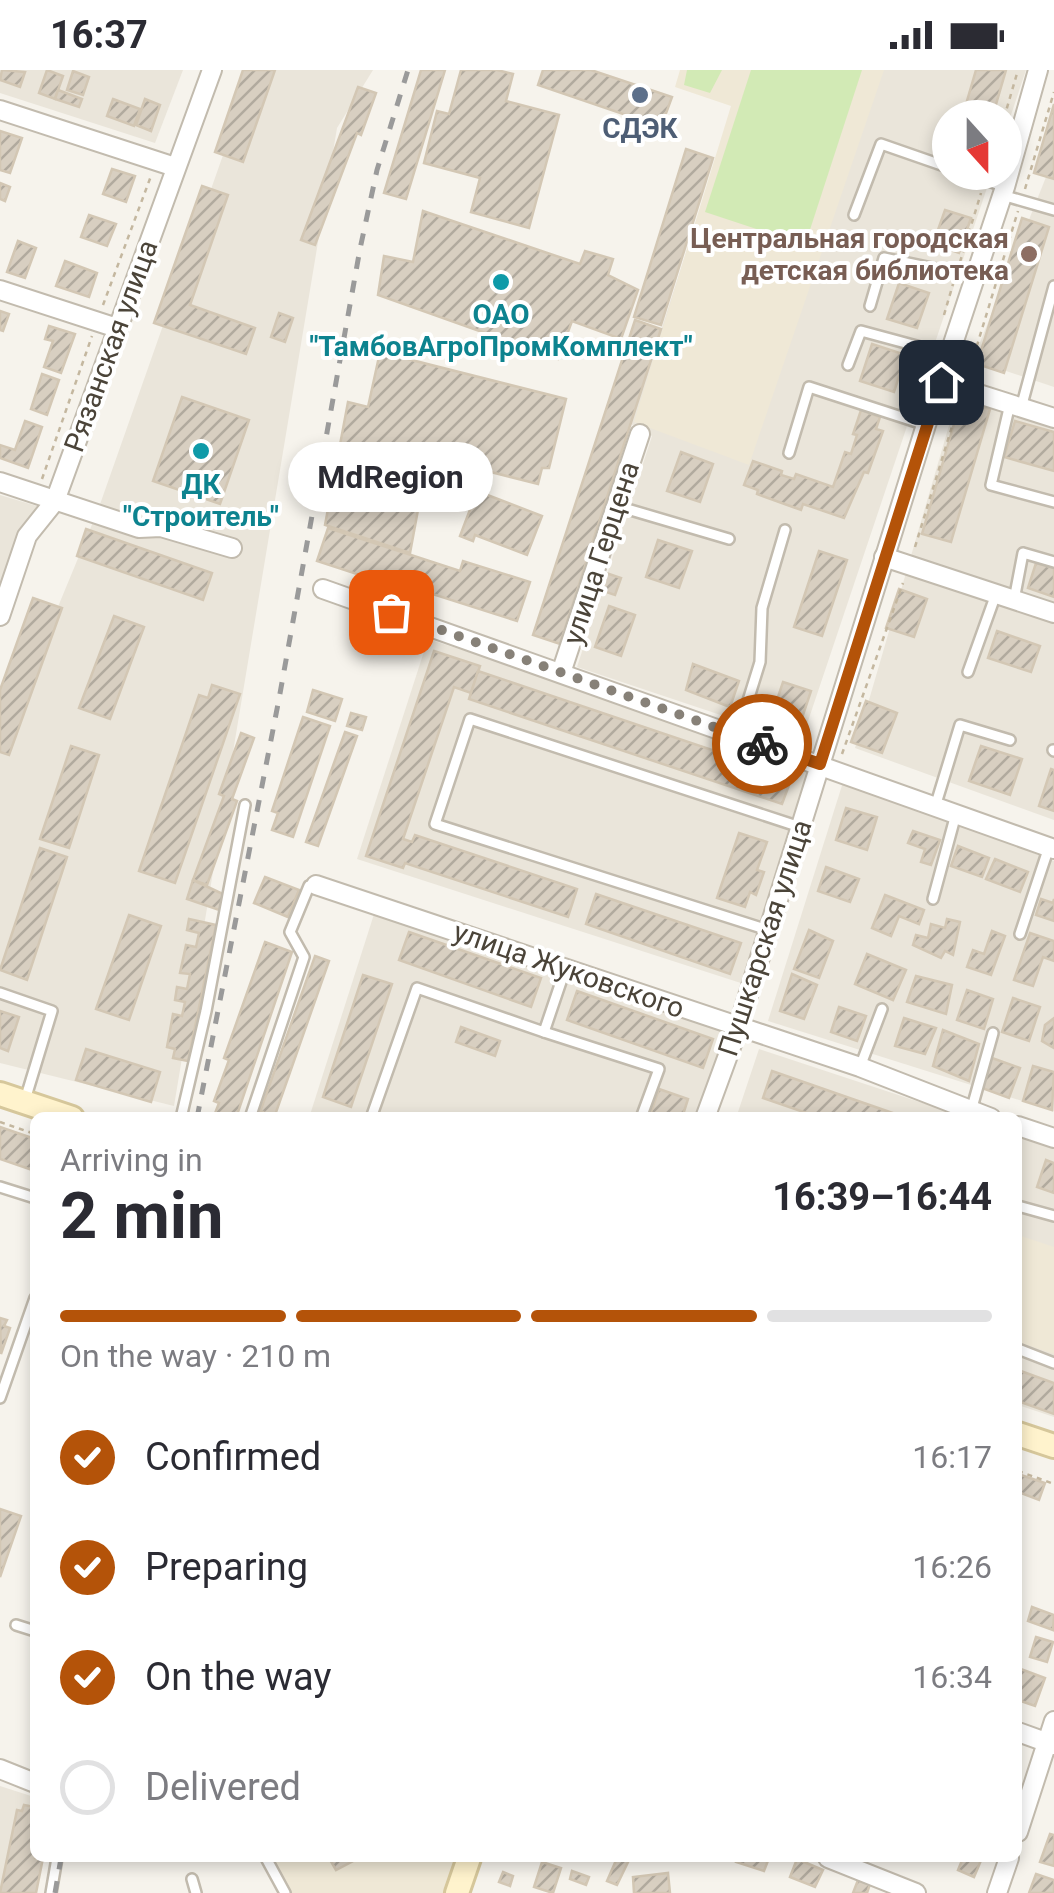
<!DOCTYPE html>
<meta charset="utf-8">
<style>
body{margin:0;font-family:Roboto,sans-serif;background:#f7f7f7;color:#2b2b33;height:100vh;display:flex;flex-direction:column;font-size:38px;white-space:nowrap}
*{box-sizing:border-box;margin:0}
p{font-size:32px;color:#7c7c81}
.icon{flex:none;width:55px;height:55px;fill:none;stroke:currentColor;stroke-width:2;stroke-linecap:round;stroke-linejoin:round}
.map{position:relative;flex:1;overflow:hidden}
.details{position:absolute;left:30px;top:1042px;width:992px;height:750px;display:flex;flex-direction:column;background:#fff;border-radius:15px;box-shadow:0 5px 15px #0003}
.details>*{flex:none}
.needle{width:65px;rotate:159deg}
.controls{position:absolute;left:932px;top:30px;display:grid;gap:20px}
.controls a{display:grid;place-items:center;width:90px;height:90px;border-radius:50%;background:#fff;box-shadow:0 5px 15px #0003;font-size:50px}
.pin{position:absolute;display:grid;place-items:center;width:85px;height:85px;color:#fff;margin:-42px;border-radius:20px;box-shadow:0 5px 15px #0006}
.courier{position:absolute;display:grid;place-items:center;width:100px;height:100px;margin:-50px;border:8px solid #b45309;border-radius:50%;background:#fff;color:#222;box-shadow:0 2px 12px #0007}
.bubble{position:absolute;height:70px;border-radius:35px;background:#fff;box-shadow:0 5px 15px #0003;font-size:32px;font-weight:700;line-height:70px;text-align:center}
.summary em{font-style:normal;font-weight:700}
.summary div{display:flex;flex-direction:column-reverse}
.summary{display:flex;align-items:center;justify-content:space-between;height:170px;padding:0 30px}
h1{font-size:65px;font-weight:700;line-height:75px}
.bar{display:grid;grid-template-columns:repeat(4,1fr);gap:15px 10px;align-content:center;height:120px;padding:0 30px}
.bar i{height:12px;border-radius:8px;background:#e1e1e2}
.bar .on{background:#b45309}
.bar p{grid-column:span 4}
ol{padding:0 30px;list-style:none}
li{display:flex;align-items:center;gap:30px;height:110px}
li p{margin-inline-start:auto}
li .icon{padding:10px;border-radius:50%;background:#b45309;color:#fff;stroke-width:4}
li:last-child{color:#7c7c81}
li i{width:55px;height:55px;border:5px solid #e1e1e2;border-radius:50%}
.status{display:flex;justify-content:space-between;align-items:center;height:70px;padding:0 50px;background:#fff;direction:ltr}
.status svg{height:28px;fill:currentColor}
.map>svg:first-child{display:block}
.residential{fill:#eae5da}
.education{fill:#efe8d6}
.green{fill:#d2eab5}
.building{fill:url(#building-hatch);stroke:#d3c7b4;stroke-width:2.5}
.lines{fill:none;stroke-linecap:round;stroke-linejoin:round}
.lane-casing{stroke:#c2bbae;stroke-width:14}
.street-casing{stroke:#c2bbae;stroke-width:22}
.secondary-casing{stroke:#d6c79b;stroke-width:28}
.path{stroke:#c4b79f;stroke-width:2.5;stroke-dasharray:5 5;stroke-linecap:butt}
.lane{stroke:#fff;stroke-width:9}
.street{stroke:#fff;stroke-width:18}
.secondary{stroke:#fff3cd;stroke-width:22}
.rail{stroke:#9a9a9a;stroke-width:5;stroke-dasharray:12 12;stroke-linecap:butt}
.done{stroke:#878178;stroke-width:10;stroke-dasharray:0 18}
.route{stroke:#b45309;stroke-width:12}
.service-dot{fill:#5c6f8a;stroke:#fff;stroke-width:4}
.education-dot{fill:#8d6e63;stroke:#fff;stroke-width:4}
.culture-dot{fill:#0f9aa8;stroke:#fff;stroke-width:4}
.labels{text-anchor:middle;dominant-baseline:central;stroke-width:8;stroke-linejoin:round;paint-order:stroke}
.service-label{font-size:28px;font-weight:bold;fill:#4e5e75;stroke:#fff}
.education-label{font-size:28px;font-weight:bold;fill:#785e54;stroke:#fff;text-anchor:end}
.culture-label{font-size:28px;font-weight:bold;fill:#0d838f;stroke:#fff}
.street-label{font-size:28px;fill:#4b4439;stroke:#fff}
</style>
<div class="status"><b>16:37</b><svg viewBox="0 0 49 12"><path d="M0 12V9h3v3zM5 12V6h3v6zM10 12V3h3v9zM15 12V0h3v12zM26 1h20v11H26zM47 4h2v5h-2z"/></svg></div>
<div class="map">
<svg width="1054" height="1823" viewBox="0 0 1054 1823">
<defs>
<pattern id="building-hatch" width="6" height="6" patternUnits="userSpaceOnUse" patternTransform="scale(2.5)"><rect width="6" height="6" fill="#d8cfc1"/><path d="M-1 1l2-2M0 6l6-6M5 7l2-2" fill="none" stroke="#b1aa9e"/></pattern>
</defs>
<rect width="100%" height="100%" fill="#f6f3ec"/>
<!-- residential -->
<g class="residential">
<path d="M0,0H183L155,73L0,23Z"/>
<path d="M253,0H373L337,58L174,1036L0,993V677L98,440Z"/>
<path d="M722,0H1026L1005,63V48H950V102L992,103L801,672L577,597L652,366L631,354L742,8Z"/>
<path d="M1054,87V317L973,290Z"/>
<path d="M957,328L1054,359V750L855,678Z"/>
<path d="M0,425L40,437L0,553Z"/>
<path d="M428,569L819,694L747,915L357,789Z"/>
<path d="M844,709L1054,791V1041L768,951Z"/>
<path d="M375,841L727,954L697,1047L309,1048Z"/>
<path d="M759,979L965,1047L736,1048Z"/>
<path d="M1018,1065L1054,1077V1347L1018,1335Z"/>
<path d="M0,1716L31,1726L17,1823H0Z"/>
</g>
<!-- education -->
<g class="education">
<path d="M680,0H884L749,395L634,352L731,36L675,17Z"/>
<path d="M1018,1165L1054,1177V1284L1018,1272Z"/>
<path d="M272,1788H456L445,1823H290Z"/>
</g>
<!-- green -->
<g class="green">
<path d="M687,0H722L710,23L684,15Z"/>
<path d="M751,0H862L805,175L705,142Z"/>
</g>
<!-- building -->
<g class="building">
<path d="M2,0L25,2L20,17L0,10Z"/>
<path d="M47,0L63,6L55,29L39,23Z"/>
<path d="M243,0H275L243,92L215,82Z"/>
<path d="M421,0H445L406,129L384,123Z"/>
<path d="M461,0H497L513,4L506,31L559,45L529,158L471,142L480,108L424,93L437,41L449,44Z"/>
<path d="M543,0H591L672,27L661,57L538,15Z"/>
<path d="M976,0H1006L992,48H962Z"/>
<path d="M73,1L89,7L83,25L67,20Z"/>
<path d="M358,17L376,23L361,65L357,63L315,175L301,170Z"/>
<path d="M58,20L82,29L79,37L55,29Z"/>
<path d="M113,29L140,39L134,56L107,46Z"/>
<path d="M145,29L160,35L151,61L136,55Z"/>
<path d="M1054,34V109L1034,103Z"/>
<path d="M0,61L22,68L10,103L0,100Z"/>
<path d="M686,79L713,88L661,255L634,247Z"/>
<path d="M112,99L135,106L126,132L103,124Z"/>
<path d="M0,113L10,117L5,131L0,129Z"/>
<path d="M202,116L228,125L190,235L255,258L246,284L154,253Z"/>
<path d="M945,140L971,148L959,183L933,174Z"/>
<path d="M423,141L580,194L585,181L613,189L608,205L638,220L621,269L572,251L558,289L378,225L384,186L413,192Z"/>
<path d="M89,145L116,154L107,176L81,167Z"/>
<path d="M1022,148L1049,157L1004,303L977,294Z"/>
<path d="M18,171L36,178L25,208L7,202Z"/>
<path d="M65,191L97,203L89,227L56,216Z"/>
<path d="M899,213L929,223L917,258L887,249Z"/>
<path d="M0,241L9,244L3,261L0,260Z"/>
<path d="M279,243L293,248L285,272L271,267Z"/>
<path d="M635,250L661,259L560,574L533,565Z"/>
<path d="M49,256L75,264L61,303L44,297L53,271L45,269Z"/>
<path d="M872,274L906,285L894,322L860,311Z"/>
<path d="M380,282L566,329L549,398H542L538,414L428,386L410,483L325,455L348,332L368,337Z"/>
<path d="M42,304L59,310L47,345L31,339Z"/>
<path d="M182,327L249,350L220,434L153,411Z"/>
<path d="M961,330L990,339L951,472L922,464Z"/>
<path d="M861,340L880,347L876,359L883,361L868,403L864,402L844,448L803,434L801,440L757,424L758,420L744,415L753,391L782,401L781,405L794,409L796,404L833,417L845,382L851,384L857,365L853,364Z"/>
<path d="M25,351L42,357L28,398L0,388V375L15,380Z"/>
<path d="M1015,351L1054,362V401L1004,387Z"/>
<path d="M681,382L713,394L700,432L667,421Z"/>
<path d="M477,421L542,446L527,485L475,465L473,471L460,466Z"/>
<path d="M328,458L460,501L463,491L530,512L517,551L417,519L415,523L317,491Z"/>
<path d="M86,459L212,503L203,530L77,486Z"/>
<path d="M658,470L692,481L679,518L646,507Z"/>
<path d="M819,481L847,490L822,566L794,557Z"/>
<path d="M1036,493L1054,498V527L1028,518Z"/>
<path d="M606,503L621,508L615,525L600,520Z"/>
<path d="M899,519L927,529L914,567L886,558Z"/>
<path d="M33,528L62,538L9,685L0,682V620Z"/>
<path d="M609,536L635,545L621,586L595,577Z"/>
<path d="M114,546L144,557L110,649L79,638Z"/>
<path d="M997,561L1040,576L1031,602L988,588Z"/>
<path d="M434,581L480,596L471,623L454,617L403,769L412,772L415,765L577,819L568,847L405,793L403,798L366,786Z"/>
<path d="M693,594L739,611L730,637L686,620Z"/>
<path d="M478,601L792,707L782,734L469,629Z"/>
<path d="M783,612L811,621L801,651L773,642Z"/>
<path d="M212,615L240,624L175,813L139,801L199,625L208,628Z"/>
<path d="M313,620L342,629L335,651L307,642Z"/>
<path d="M866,631L897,643L882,683L851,672Z"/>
<path d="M351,643L366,647L362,660L347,656Z"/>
<path d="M303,647L330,656L293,767L272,760L278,743L272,741Z"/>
<path d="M345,662L357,666L318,776L306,772Z"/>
<path d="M241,663L254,668L232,729L237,731L207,815L193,810L224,726L219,724Z"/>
<path d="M71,676L99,685L69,778L40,769Z"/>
<path d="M981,676L1022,689L1010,725L969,711Z"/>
<path d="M1051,699L1054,700V741L1039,736Z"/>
<path d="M846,738L877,747L867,780L836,770Z"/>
<path d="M913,761L940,770L931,795L921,792L925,779L908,773Z"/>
<path d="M739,763L767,772L757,800L764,802L756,825L750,822L745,837L717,828Z"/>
<path d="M958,776L989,788L982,807L951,796Z"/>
<path d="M40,778L67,787L27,910L0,900Z"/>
<path d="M995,789L1028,802L1020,822L986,809Z"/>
<path d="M826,797L859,809L850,832L818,821Z"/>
<path d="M265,807L299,820L288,847L254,833Z"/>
<path d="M193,810L227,826L222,841L187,829Z"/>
<path d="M596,824L741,873L730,904L586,854Z"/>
<path d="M885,825L924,840L919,854L899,846L891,866L872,858Z"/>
<path d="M1041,829L1053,833L1054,829V851L1036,845Z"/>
<path d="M129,845L161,856L129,950L96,939Z"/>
<path d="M189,849L216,855L188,991L173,988L175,979L167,977L173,944L182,946L185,932L175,930L177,917L187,919L190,904L180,903L186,875L196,877L199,863L187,860Z"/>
<path d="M947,849L960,852L953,885L945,881L941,888L913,875L916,865L928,868L931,854L945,858Z"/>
<path d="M809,860L833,871L819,908L794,899Z"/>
<path d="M992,861L1005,866L991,905L967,897L973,880L984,884Z"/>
<path d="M409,862L541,908L531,937L399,890Z"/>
<path d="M1030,863L1054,871V891L1043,887L1033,916L1014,910Z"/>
<path d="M265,872L292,882L236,1048H218L214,1046L219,1033L214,1031L229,990L224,988Z"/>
<path d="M867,884L906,900L893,930L855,914Z"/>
<path d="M315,886L329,891L274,1048H261L263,1042H260Z"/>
<path d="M792,904L817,915L804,949L780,941Z"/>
<path d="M363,905L392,914L351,1037L323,1027Z"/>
<path d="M916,906L952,915L946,944L907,932Z"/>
<path d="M967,920L993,929L984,959L957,950Z"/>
<path d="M577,921L713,969L703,998L567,950Z"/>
<path d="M1013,928L1040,937L1029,971L1002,962Z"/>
<path d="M839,937L866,946L857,971L831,962Z"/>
<path d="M0,941L19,947L8,981L0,978Z"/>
<path d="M904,948L936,958L925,984L895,976Z"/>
<path d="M1054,948V978L1042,971L1045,955Z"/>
<path d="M461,957L500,971L495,986L456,972Z"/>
<path d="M943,960L979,974L969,1011L933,996Z"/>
<path d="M86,979L160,1002L151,1032L76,1010Z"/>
<path d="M992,988L1020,998L1009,1028L982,1018Z"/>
<path d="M1033,996L1054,1002L1052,1040L1023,1031Z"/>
<path d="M772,1001L907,1048H821L763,1028Z"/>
<path d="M659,1019L688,1029L682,1048H649Z"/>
<path d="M0,1057L35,1069V1101L0,1089Z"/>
<path d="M1046,1090L1054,1093V1123L1037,1117Z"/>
<path d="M0,1248L7,1250L4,1256L10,1258L1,1284Z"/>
<path d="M1018,1300L1054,1313V1344L1018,1331Z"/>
<path d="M1018,1404L1045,1413L1039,1430L1018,1422Z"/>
<path d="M0,1439L21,1446L0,1507Z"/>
<path d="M1032,1537L1054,1545L1053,1560L1028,1551Z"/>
<path d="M1036,1567L1053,1572L1047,1592L1030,1587Z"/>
<path d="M1018,1598L1045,1608L1035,1636L1018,1630Z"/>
<path d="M24,1735L35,1737V1788H43L36,1823H0L17,1740L22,1741Z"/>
<path d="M1050,1764L1054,1765V1796L1040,1792Z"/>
<path d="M329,1788H359L336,1800Z"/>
<path d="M617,1788H630L617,1815L607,1811Z"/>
<path d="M737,1788H769L764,1801L736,1792Z"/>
<path d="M963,1788H982L974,1807L958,1800Z"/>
<path d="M797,1789L823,1800L815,1817L790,1807Z"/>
<path d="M542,1792L561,1798L553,1823L534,1817Z"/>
<path d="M572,1801L589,1807L586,1815L570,1809Z"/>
<path d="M503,1802L513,1806L510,1816L499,1812Z"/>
<path d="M668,1803L670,1823H634L633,1807Z"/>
<path d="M1036,1804L1054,1810V1823H1029Z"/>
<path d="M858,1810L870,1814L867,1823H853Z"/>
</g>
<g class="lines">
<!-- lane casing -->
<g class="lane-casing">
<g id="lane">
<path d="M964,102L1005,117"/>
<path d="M1002,125L1054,140"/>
<path d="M854,145L881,74L950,98"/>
<path d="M870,236L884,188L975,207"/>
<path d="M848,295L861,261L950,285"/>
<path d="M1010,334L991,415L1054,432"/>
<path d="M1021,338L1054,216"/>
<path d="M789,383L809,317L926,355"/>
<path d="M617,436L729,469"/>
<path d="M1014,530L1023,483L1054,492"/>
<path d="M968,602L996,524"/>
<path d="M737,666L760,592L762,538L785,460"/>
<path d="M1053,680L1054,681"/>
<path d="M935,737L960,655L1010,670"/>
<path d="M933,829L956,744"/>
<path d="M768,860L435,754L470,649L800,757"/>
<path d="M1020,864L1049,777"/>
<path d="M0,923L52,941L25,1030"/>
<path d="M544,962L659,999L641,1048"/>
<path d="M860,997L882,939"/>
<path d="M971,1041L993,963"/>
<path d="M181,1048L206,941L245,735"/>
<path d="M250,1048L304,887L290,862L309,816L316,815"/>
<path d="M371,1048L417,918L544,962L566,897"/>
<path d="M0,1117L35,1128"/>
<path d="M1018,1136L1054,1146"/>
<path d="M1018,1279L1054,1293"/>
<path d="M0,1328L35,1228"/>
<path d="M16,1555L35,1561"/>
<path d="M266,1788L285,1823"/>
<path d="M192,1809L196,1823"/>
<path d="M51,1823L57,1788"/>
</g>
</g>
<!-- street casing -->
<g class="street-casing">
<g id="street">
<path d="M0,40L175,97"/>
<path d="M0,220L117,258"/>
<path d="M941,312L1054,348"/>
<path d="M0,412L139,458L161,457L232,478"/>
<path d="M884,487L1054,543"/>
<path d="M323,519L1054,779"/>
<path d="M0,546L27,466L55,431L212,0"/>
<path d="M561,603L640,364"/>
<path d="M316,815L860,997L991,1048"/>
<path d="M705,1048L738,958L926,355L1005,117L1038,0"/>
<path d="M1018,1056L1054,1068"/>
<path d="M1018,1662L1054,1675"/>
<path d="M0,1699L35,1713"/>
<path d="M1018,1762L1054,1651"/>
<path d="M828,1788L916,1823"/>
<path d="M997,1823L1009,1788"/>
</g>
</g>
<!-- secondary casing -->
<g class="secondary-casing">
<g id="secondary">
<path d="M0,1024L72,1048"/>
<path d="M1018,1364L1054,1376"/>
<path d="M457,1823L469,1788"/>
</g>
</g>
<!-- path -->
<g class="path">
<path d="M1004,48L1018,0"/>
<path d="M1025,119L1054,22"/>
<path d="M960,192L981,123"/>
<path d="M103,235L151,106"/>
<path d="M944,245L953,214"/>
<path d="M968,305L1018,141"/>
<path d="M42,409L92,266"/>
<path d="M915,477L958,337"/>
<path d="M842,684L903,513"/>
<path d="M0,1052L35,1064"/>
<path d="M1018,1401L1054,1414"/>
</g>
<!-- lane -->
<use href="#lane" class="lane"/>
<!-- street -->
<use href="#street" class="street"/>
<!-- secondary -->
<use href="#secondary" class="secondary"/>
<!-- rail -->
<g class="rail">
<path d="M197,1048L279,629L360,179L377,100L408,0"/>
<path d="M55,1823L61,1788"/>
</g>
</g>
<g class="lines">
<!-- done -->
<path class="done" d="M391,542L762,674"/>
<!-- route -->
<path class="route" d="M762,674L820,694L941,312"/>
</g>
<!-- markers -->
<circle class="service-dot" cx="640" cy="25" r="10"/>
<circle class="education-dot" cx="1029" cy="184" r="10"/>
<g class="culture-dot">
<circle cx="501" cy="212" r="10"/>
<circle cx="201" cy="381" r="10"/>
</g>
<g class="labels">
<!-- service labels -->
<g class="service-label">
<text x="640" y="58">СДЭК</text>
</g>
<!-- education labels -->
<g class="education-label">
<text x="1009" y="168">Центральная городская<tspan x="1009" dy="32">детская библиотека</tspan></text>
</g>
<!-- culture labels -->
<g class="culture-label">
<text x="501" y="244">ОАО<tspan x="501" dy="32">"ТамбовАгроПромКомплект"</tspan></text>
<text x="201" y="414">ДК<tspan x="201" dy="32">"Строитель"</tspan></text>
</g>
<!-- street labels -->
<g class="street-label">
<text transform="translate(111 276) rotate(-70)">Рязанская улица</text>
<text transform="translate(601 483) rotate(-72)">улица Герцена</text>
<text transform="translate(765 868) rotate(-72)">Пушкарская улица</text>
<text transform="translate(569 900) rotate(19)">улица Жуковского</text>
</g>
</g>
</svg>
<div class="controls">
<a><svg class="needle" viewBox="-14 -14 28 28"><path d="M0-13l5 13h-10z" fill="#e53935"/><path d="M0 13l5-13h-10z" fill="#7c7c81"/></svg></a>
</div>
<div class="pin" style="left:391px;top:542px;background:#ea580c"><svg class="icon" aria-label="bag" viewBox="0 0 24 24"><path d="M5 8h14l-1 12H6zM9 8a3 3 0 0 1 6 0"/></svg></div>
<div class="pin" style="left:941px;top:312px;background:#1f2937"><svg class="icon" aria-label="home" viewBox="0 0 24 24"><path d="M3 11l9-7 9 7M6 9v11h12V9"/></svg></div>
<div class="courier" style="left:762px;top:674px"><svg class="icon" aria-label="bike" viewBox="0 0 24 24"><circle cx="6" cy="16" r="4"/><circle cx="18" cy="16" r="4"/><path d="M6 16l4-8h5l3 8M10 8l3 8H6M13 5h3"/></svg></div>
<div class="bubble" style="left:288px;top:372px;width:205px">MdRegion</div>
<section class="details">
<div class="summary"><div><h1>2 min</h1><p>Arriving in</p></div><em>16:39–16:44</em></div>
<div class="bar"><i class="on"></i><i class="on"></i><i class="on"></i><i></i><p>On the way · 210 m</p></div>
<ol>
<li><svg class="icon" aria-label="check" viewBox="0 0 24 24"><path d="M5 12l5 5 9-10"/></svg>Confirmed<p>16:17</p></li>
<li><svg class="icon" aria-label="check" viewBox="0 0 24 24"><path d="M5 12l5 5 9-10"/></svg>Preparing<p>16:26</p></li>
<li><svg class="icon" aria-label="check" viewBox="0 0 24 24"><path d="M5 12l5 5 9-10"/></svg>On the way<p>16:34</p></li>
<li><i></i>Delivered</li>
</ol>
</section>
</div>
